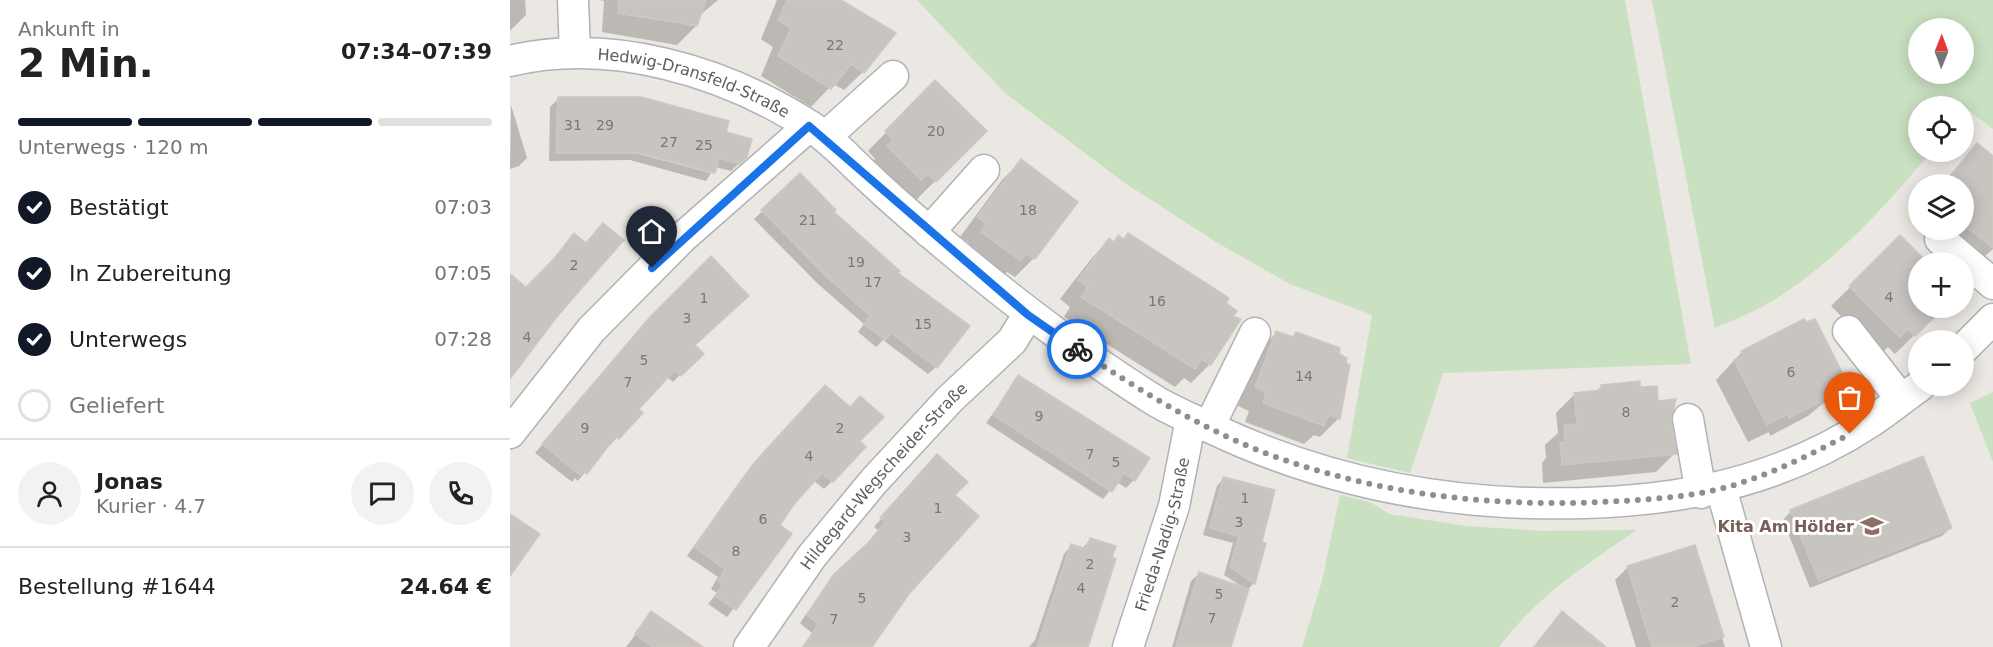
<!DOCTYPE html>
<html lang="de">
<meta charset="utf-8">
<style>
body{margin:0;font-family:"DejaVu Sans",sans-serif;background:#f2f2f2;color:#222;height:100vh;display:flex;flex-direction:column;font-size:22px;white-space:nowrap}
*{box-sizing:border-box;margin:0}
p{font-size:20px;color:#767676}
.icon{flex:none;width:33px;height:33px;fill:none;stroke:currentColor;stroke-width:2;stroke-linecap:round;stroke-linejoin:round}
.map{position:relative;flex:1;overflow:hidden}
.drawer{display:flex;flex-direction:column;background:#fff;width:510px}
.drawer>*{flex:none}
.needle{width:39px;rotate:1deg}
.fabs{position:absolute;left:1398px;top:18px;display:grid;gap:12px}
.fabs a{display:grid;place-items:center;width:66px;height:66px;border-radius:50%;background:#fff;box-shadow:0 3px 15px #0003;font-size:30px}
.pin{position:absolute;display:grid;place-items:center;width:51px;height:51px;color:#fff;margin:-62px -26px;border-radius:50% 50% 50% 0;rotate:-45deg;box-shadow:0 0 6px #0007}
.pin .icon{rotate:45deg}
.courier{position:absolute;display:grid;place-items:center;width:60px;height:60px;margin:-30px;border:4px solid #1a73e8;border-radius:50%;background:#fff;color:#222;box-shadow:0 2px 8px #0007}
.summary em{font-style:normal;font-weight:700}
.summary div{display:flex;flex-direction:column-reverse}
.summary{display:flex;align-items:center;justify-content:space-between;height:102px;padding:0 18px}
h1{font-size:39px;font-weight:700;line-height:45px}
.bar{display:grid;grid-template-columns:repeat(4,1fr);gap:9px 6px;align-content:center;height:72px;padding:0 18px}
.bar i{height:8px;border-radius:4px;background:#e0e0e0}
.bar .active{background:#111827}
.bar p{grid-column:span 4}
.line{display:flex;align-items:center;gap:15px;padding:0 18px;border-top:2px solid #e0e0e0}
.line div{flex:1}
.round{display:grid;place-items:center;flex:none;width:63px;height:63px;border-radius:32px;background:#f2f2f2}
ol{padding:0 18px;list-style:none}
li{display:flex;align-items:center;gap:18px;height:66px}
li p{margin-inline-start:auto}
li .icon{padding:6px;border-radius:50%;background:#111827;color:#fff;stroke-width:4}
li:last-child{color:#767676}
li i{width:33px;height:33px;border:3px solid #e0e0e0;border-radius:50%}
main{display:flex;flex:1;min-height:0}
.map>svg:first-child{display:block}
.green{fill:#c9e0c1;fill-rule:evenodd}
.shadow{fill:#0003;fill-rule:evenodd}
.building{fill:#c8c4c0;stroke:#cfc7c1;stroke-width:1.5}
.lines{fill:none;stroke-linecap:round;stroke-linejoin:round}
.minor-casing{stroke:#afb3b6;stroke-width:33}
.minor{stroke:#fff;stroke-width:30}
.done{stroke:#8d8f8e;stroke-width:6;stroke-dasharray:0 10.8}
.route{stroke:#1a73e8;stroke-width:8}
.labels{text-anchor:middle;dominant-baseline:central;stroke-width:6;stroke-linejoin:round;paint-order:stroke}
.number-label{font-size:14px;fill:#767879}
.street-label{font-size:16px;fill:#5a5f61;stroke:#fff}
.education-label{font-size:16px;font-weight:bold;fill:#785e54;stroke:#fff;text-anchor:end}
</style>
<main>
<section class="drawer">
<div class="summary"><div><h1>2 Min.</h1><p>Ankunft in</p></div><em>07:34–07:39</em></div>
<div class="bar"><i class="active"></i><i class="active"></i><i class="active"></i><i></i><p>Unterwegs · 120 m</p></div>
<ol>
<li><svg class="icon" aria-label="check" viewBox="0 0 24 24"><path d="M5 12l5 5 9-10"/></svg>Bestätigt<p>07:03</p></li>
<li><svg class="icon" aria-label="check" viewBox="0 0 24 24"><path d="M5 12l5 5 9-10"/></svg>In Zubereitung<p>07:05</p></li>
<li><svg class="icon" aria-label="check" viewBox="0 0 24 24"><path d="M5 12l5 5 9-10"/></svg>Unterwegs<p>07:28</p></li>
<li><i></i>Geliefert</li>
</ol>
<div class="line" style="height:108px"><a class="round"><svg class="icon" aria-label="person" viewBox="0 0 24 24"><circle cx="12" cy="8" r="4"/><path d="M4 21q1-7 8-7t8 7"/></svg></a><div><b>Jonas</b><p>Kurier · 4.7</p></div><a class="round"><svg class="icon" aria-label="chat" viewBox="0 0 24 24"><path d="M4 5h16v11H9l-5 4z"/></svg></a><a class="round"><svg class="icon" aria-label="phone" viewBox="0 0 24 24"><path d="M5 4h4l2 5-3 2q2 4 5 5l2-3 5 2v4C11 20 4 13 5 4z"/></svg></a></div>
<div class="line" style="height:78px"><div>Bestellung #1644</div><b>24.64 €</b></div>
</section>
<div class="map">
<svg width="1483" height="647" viewBox="0 0 1483 647">
<rect width="100%" height="100%" fill="#ebe7e2"/>
<!-- green -->
<g class="green">
<path d="M407,0H1115L1181,364L933,373L900,473L837,458L862,315L780,284L706,242L615,183L495,93Z"/>
<path d="M1142,0H1483V129L1457,109L1454,112V106H1408V152H1421C1372,210 1321,267 1255,305C1239,314 1221,321 1205,328ZM1408,28H1454V74H1408Z"/>
<path d="M1483,392V462L1460,403Z"/>
<path d="M830,495L860,502L879,514L956,526L1031,531L1127,530C1076,564 1026,597 989,647H792L812,581Z"/>
</g>
<!-- shadow -->
<g class="shadow">
<path d="M0,0H15L16,15L0,31Z"/>
<path d="M90,0H208L189,16L186,26L167,45L92,32L94,1Z"/>
<path d="M267,0H328L353,72L334,90L323,84L301,107L251,76L263,47L251,39Z"/>
<path d="M425,82L475,131L406,200L398,192L391,198L360,166L365,159L358,151Z"/>
<path d="M48,99L214,133L236,157L221,171L205,167L196,181L120,160L39,161L40,107ZM122,149L201,170V173L121,152Z"/>
<path d="M1,105L17,158L9,166L0,169Z"/>
<path d="M1467,145L1483,158V249L1472,259L1459,263L1418,230H1454V184H1432Z"/>
<path d="M511,161L566,202L524,258L505,277L497,272L491,278L454,251L459,243L450,237L492,180Z"/>
<path d="M290,175L322,212L386,273L426,367L418,374L373,340L366,347L348,332L354,324L308,284L244,219Z"/>
<path d="M64,235L75,244L112,240L0,374V276L16,289Z"/>
<path d="M608,237L714,304L700,364L681,383L674,378L665,387L554,317L560,307L550,299L581,259L599,240L603,243Z"/>
<path d="M1390,238L1415,262H1408V308H1432L1385,354L1378,347L1370,355L1321,306Z"/>
<path d="M1294,321L1336,384L1298,416L1260,436L1259,432L1238,442L1206,380L1231,353Z"/>
<path d="M132,326L183,346L191,354L163,382L157,377L127,410L131,413L100,445L98,443L68,481L65,478L62,482L25,453Z"/>
<path d="M766,333L781,338L786,333L829,418L810,437L804,435L794,444L735,422L739,411L728,406L748,352Z"/>
<path d="M509,377L624,480L616,488L607,482L593,499L476,423Z"/>
<path d="M1092,386L1129,388L1147,403L1159,421L1165,453L1146,472L1033,483L1032,463L1036,458L1035,445L1048,433L1046,413L1065,394L1085,392Z"/>
<path d="M307,395L322,481L314,489L303,480L267,525L280,534L217,617L198,604L207,593L201,589L208,577L177,556L235,474Z"/>
<path d="M419,464L443,495L398,593L360,647H292L302,633L290,623L317,584L352,550L368,530L364,527Z"/>
<path d="M714,478L750,543L744,583L737,590L720,647H662L681,581L689,574L734,588L714,575L723,543L693,535L707,486Z"/>
<path d="M1281,511L1441,527L1432,536L1300,588L1273,520Z"/>
<path d="M580,540L574,647H519L525,640L554,554L561,546L572,549Z"/>
<path d="M1184,547L1215,647H1126L1105,580L1118,567Z"/>
<path d="M142,613L183,647H116Z"/>
<path d="M1052,613L1093,647H1023Z"/>
</g>
<!-- building -->
<g class="building">
<path d="M109,0H196L187,26L108,13Z"/>
<path d="M277,0H331L386,33L354,73L341,64L321,89L268,56L281,28L268,20Z"/>
<path d="M425,80L477,131L426,182L418,174L411,180L377,146L383,140L375,131Z"/>
<path d="M48,97H131L219,121L216,132L242,139L237,157L230,164L209,158L205,173L129,153H46Z"/>
<path d="M1467,143L1483,156V248L1454,225V184H1434Z"/>
<path d="M511,159L568,202L525,259L516,253L511,261L471,232L477,224L467,217Z"/>
<path d="M290,173L326,210L324,212L390,271L388,273L460,326L427,368L381,333L375,340L354,324L360,316L316,276L251,210Z"/>
<path d="M93,223L114,240L49,314L0,379V274L16,287L44,259L64,233L76,243Z"/>
<path d="M618,233L719,298L716,303L727,311L723,316L731,319L701,365L691,359L685,369L571,297L578,287L568,280L599,238L604,242L608,235L614,239Z"/>
<path d="M1390,235L1417,262H1408V308H1434L1405,336L1398,329L1390,337L1339,286Z"/>
<path d="M201,256L239,296L185,345L194,354L171,376L165,370L129,409L133,413L109,439L106,436L77,474L73,471L70,475L32,444L140,317Z"/>
<path d="M1294,319L1297,322L1305,319L1338,384L1317,394L1319,398L1279,418L1278,414L1257,425L1224,360L1233,356L1231,351Z"/>
<path d="M766,331L783,337L786,332L830,348L829,354L837,358L836,363L840,365L830,419L819,415L814,426L753,403L756,392L745,387Z"/>
<path d="M508,375L640,458L625,481L614,473L602,492L483,415Z"/>
<path d="M1130,381V387L1147,386L1148,401L1166,399L1161,421L1167,454L1052,465L1050,442H1055L1054,425L1067,424L1064,393L1091,390V385Z"/>
<path d="M315,385L340,407L350,396L374,417L350,441L356,447L323,482L312,473L285,503L270,525L282,534L226,610L205,596L213,584L208,581L215,569L184,547L244,463Z"/>
<path d="M427,454L458,482L445,495L469,516L399,594L362,647H293L309,624L297,615L324,574L359,542L375,522L370,518Z"/>
<path d="M1413,456L1442,528L1309,581L1280,510Z"/>
<path d="M713,477L765,490L752,542L756,543L745,584L720,567L729,536L700,528Z"/>
<path d="M0,514L30,534L0,576Z"/>
<path d="M580,538L606,546L602,557L606,559L578,647H527L561,544L576,549Z"/>
<path d="M1185,545L1214,637L1182,647H1142L1117,566Z"/>
<path d="M689,572L739,589L721,647H666Z"/>
<path d="M141,611L193,647H143L125,634Z"/>
<path d="M1052,611L1096,647H1024Z"/>
</g>
<g class="lines">
<!-- minor casing -->
<g class="minor-casing">
<g id="minor">
<path d="M63,0L65,53"/>
<path id="s1" d="M0,61C101,37 214,71 300,126C322,140 340,161 359,178C384,202 410,224 436,246C504,303 569,353 644,400C662,411 682,419 701,428C802,476 908,500 1020,503C1141,506 1255,491 1359,423C1376,412 1393,398 1410,386"/>
<path d="M315,137L383,76"/>
<path d="M419,232L474,170"/>
<path d="M1430,239L1483,284"/>
<path d="M1338,331L1391,399"/>
<path d="M1454,348L1483,319"/>
<path d="M1178,419L1191,493"/>
<path d="M699,427L745,333"/>
<path d="M0,433L81,330L173,237L299,126"/>
<path d="M1211,488L1256,647"/>
<path id="s2" d="M239,647L302,556L364,481L440,399L502,341L518,315"/>
<path id="s3" d="M618,647L664,506L681,419"/>
</g>
</g>
<!-- minor -->
<use href="#minor" class="minor"/>
</g>
<g class="lines">
<!-- done -->
<path class="done" d="M567,349C628,389 689,428 758,454C865,494 979,507 1093,502C1132,500 1172,498 1210,489C1256,477 1298,456 1340,434"/>
<!-- route -->
<path class="route" d="M142,268L299,126L518,315L567,349"/>
</g>
<!-- icons -->
<defs>
<g id="school-bare" transform="scale(1.8)"><path d="M0-5L7-2L0 1L-7-2ZM-4 1L0 2.5L4 1V4Q0 6-4 4Z" fill="#8d6e63" stroke="#fff" stroke-width="2.5" paint-order="stroke"/></g>
</defs>
<g fill-rule="evenodd">
<use href="#school-bare" x="1362" y="526"/>
</g>
<g class="labels">
<!-- number labels -->
<g class="number-label">
<text x="325" y="45">22</text>
<text x="63" y="125">31</text>
<text x="95" y="125">29</text>
<text x="426" y="131">20</text>
<text x="159" y="142">27</text>
<text x="194" y="145">25</text>
<text x="518" y="210">18</text>
<text x="298" y="220">21</text>
<text x="346" y="262">19</text>
<text x="64" y="265">2</text>
<text x="363" y="282">17</text>
<text x="1379" y="297">4</text>
<text x="194" y="298">1</text>
<text x="647" y="301">16</text>
<text x="177" y="318">3</text>
<text x="413" y="324">15</text>
<text x="17" y="337">4</text>
<text x="134" y="360">5</text>
<text x="1281" y="372">6</text>
<text x="794" y="376">14</text>
<text x="118" y="382">7</text>
<text x="1116" y="412">8</text>
<text x="529" y="416">9</text>
<text x="75" y="428">9</text>
<text x="330" y="428">2</text>
<text x="580" y="454">7</text>
<text x="299" y="456">4</text>
<text x="606" y="462">5</text>
<text x="735" y="498">1</text>
<text x="428" y="508">1</text>
<text x="253" y="519">6</text>
<text x="729" y="522">3</text>
<text x="397" y="537">3</text>
<text x="226" y="551">8</text>
<text x="580" y="564">2</text>
<text x="571" y="588">4</text>
<text x="709" y="594">5</text>
<text x="352" y="598">5</text>
<text x="1165" y="602">2</text>
<text x="702" y="618">7</text>
<text x="324" y="619">7</text>
</g>
<!-- street labels -->
<g class="street-label">
<text stroke="none"><textPath href="#s1" startOffset="189">Hedwig-Dransfeld-Straße</textPath></text>
<text stroke="none"><textPath href="#s2" startOffset="218">Hildegard-Wegscheider-Straße</textPath></text>
<text stroke="none"><textPath href="#s3" startOffset="118">Frieda-Nadig-Straße</textPath></text>
</g>
<!-- education labels -->
<g class="education-label">
<text x="1344" y="526">Kita Am Hölder</text>
</g>
</g>
</svg>
<div class="fabs">
<a><svg class="needle" viewBox="-14 -14 28 28"><path d="M0-13l5 13h-10z" fill="#e53935"/><path d="M0 13l5-13h-10z" fill="#767676"/></svg></a>
<a><svg class="icon" aria-label="locate" viewBox="0 0 24 24"><circle cx="12" cy="12" r="6"/><path d="M12 2v4M12 18v4M2 12h4M18 12h4"/></svg></a>
<a><svg class="icon" aria-label="layers" viewBox="0 0 24 24"><path d="M12 4l9 5-9 5-9-5zM3 14l9 5 9-5"/></svg></a>
<a>+</a>
<a>−</a>
</div>
<div class="pin" style="left:1340px;top:434px;background:#ea580c"><svg class="icon" aria-label="bag" viewBox="0 0 24 24"><path d="M5 8h14l-1 12H6zM9 8a3 3 0 0 1 6 0"/></svg></div>
<div class="pin" style="left:142px;top:268px;background:#1f2937"><svg class="icon" aria-label="home" viewBox="0 0 24 24"><path d="M3 11l9-7 9 7M6 9v11h12V9"/></svg></div>
<div class="courier" style="left:567px;top:349px"><svg class="icon" aria-label="bike" viewBox="0 0 24 24"><circle cx="6" cy="16" r="4"/><circle cx="18" cy="16" r="4"/><path d="M6 16l4-8h5l3 8M10 8l3 8H6M13 5h3"/></svg></div>
</div>
</main>
